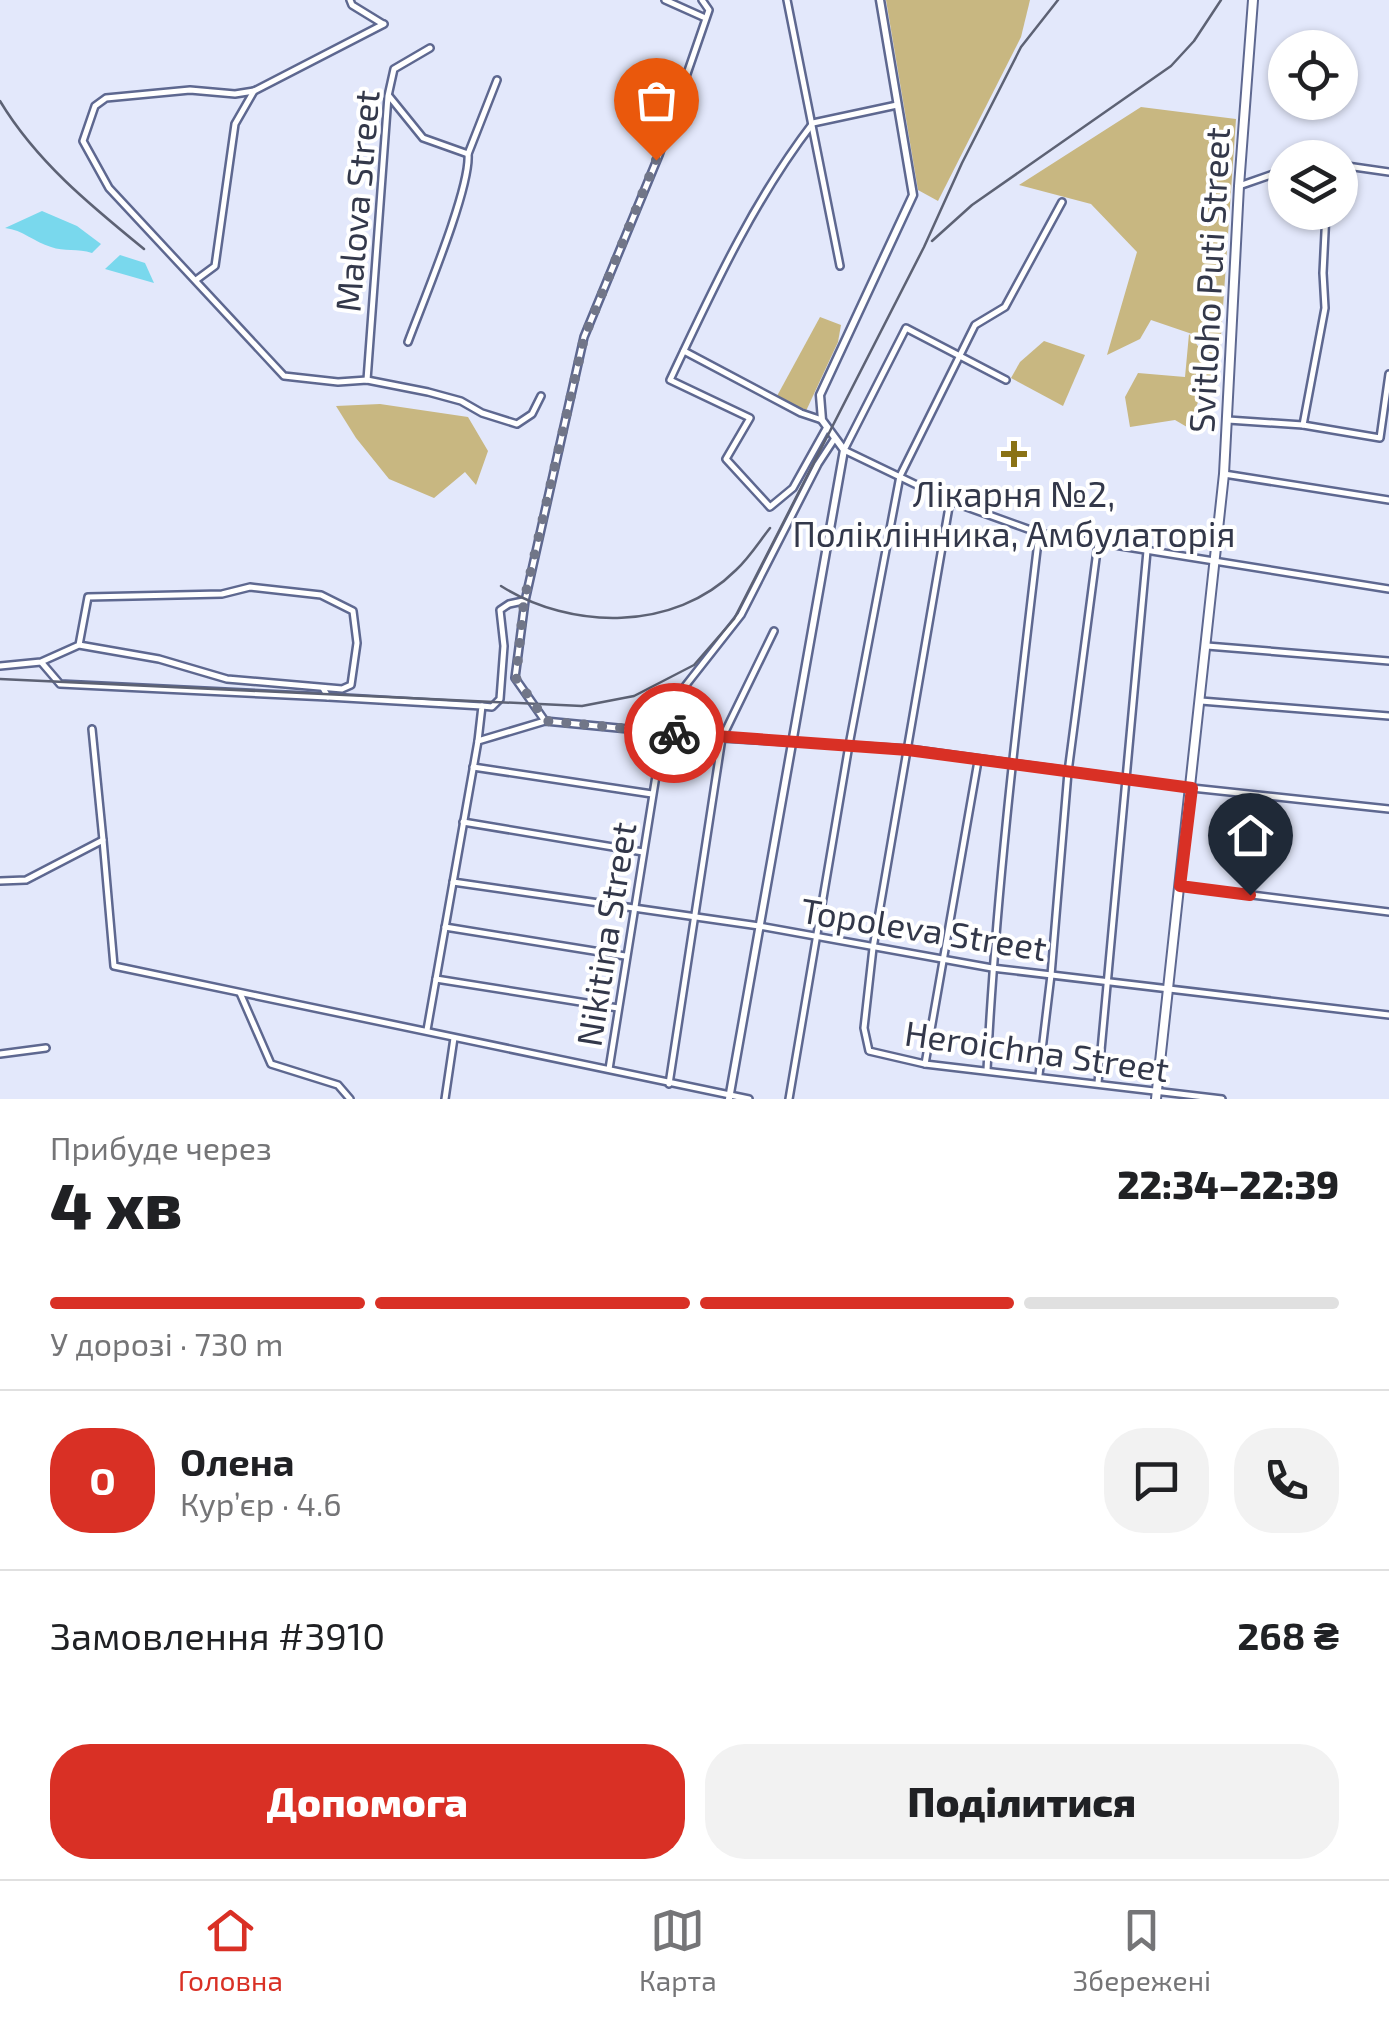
<!DOCTYPE html>
<html lang="uk">
<meta charset="utf-8">
<style>
body{margin:0;font-family:"Exo 2",sans-serif;background:#f2f2f2;color:#202124;height:100vh;display:flex;flex-direction:column;font-size:38px;white-space:nowrap}
*{box-sizing:border-box;margin:0}
p{font-size:32px;color:#757577}
.icon{flex:none;width:55px;height:55px;fill:none;stroke:currentColor;stroke-width:2;stroke-linecap:round;stroke-linejoin:round}
.map{position:relative;height:1099px;overflow:hidden}
.panel{display:flex;flex-direction:column;background:#fff;flex:1}
.panel>*{flex:none}
.controls{position:absolute;left:1268px;top:30px;display:grid;gap:20px}
.controls a{display:grid;place-items:center;width:90px;height:90px;border-radius:50%;background:#fff;box-shadow:0 2px 8px #0004;font-size:50px}
.pin{position:absolute;display:grid;place-items:center;width:85px;height:85px;color:#fff;margin:-102px -42px;border-radius:50% 50% 50% 0;rotate:-45deg;box-shadow:0 0 10px #0007}
.pin .icon{rotate:45deg}
.courier{position:absolute;display:grid;place-items:center;width:100px;height:100px;margin:-50px;border:8px solid #d93025;border-radius:50%;background:#fff;color:#222;box-shadow:0 2px 12px #0007}
.summary em{font-style:normal;font-weight:800}
.summary div{display:flex;flex-direction:column-reverse}
.summary{display:flex;align-items:center;justify-content:space-between;height:170px;padding:0 50px}
h1{font-size:65px;font-weight:800;line-height:75px}
.bar{display:grid;grid-template-columns:repeat(4,1fr);gap:15px 10px;align-content:center;height:120px;padding:0 50px}
.bar i{height:12px;border-radius:8px;background:#e0e0e0}
.bar .selected{background:#d93025}
.bar p{grid-column:span 4}
.line{display:flex;align-items:center;gap:25px;padding:0 50px;border-top:2px solid #e0e0e0}
.line div{flex:1}
.round{display:grid;place-items:center;flex:none;width:105px;height:105px;border-radius:40px;background:#f2f2f2}
.button{display:flex;gap:20px;margin-top:auto;padding:20px 50px}
.button a{flex:1;height:115px;border-radius:40px;background:#d93025;color:#fff;font-size:40px;font-weight:800;line-height:115px;text-align:center}
.button a+a{background:#f2f2f2;color:#202124}
.tab-bar{display:flex;justify-content:space-around;align-items:center;height:140px;border-top:2px solid #e0e0e0;background:#fff;font-size:28px;color:#757577}
.tab-bar a{display:grid;justify-items:center;gap:5px}
.tab-bar .selected{color:#d93025}
.map>svg:first-child{display:block}
.green{fill:#c8b781}
.water{fill:#79d8ed}
.lines{fill:none;stroke-linecap:round;stroke-linejoin:round}
.minor-casing{stroke:#5e6890;stroke-width:10}
.tertiary-casing{stroke:#5e6890;stroke-width:11}
.secondary-casing{stroke:#5e6890;stroke-width:12}
.minor{stroke:#fff;stroke-width:5}
.tertiary{stroke:#fff;stroke-width:6}
.secondary{stroke:#fff;stroke-width:8}
.rail{stroke:#5d6274;stroke-width:2.5}
.done{stroke:#717688;stroke-width:10;stroke-dasharray:0 18}
.route{stroke:#d93025;stroke-width:12}
.poi-dot{fill:#8a7215;stroke:#fff;stroke-width:4}
.labels{text-anchor:middle;dominant-baseline:central;stroke-width:8;stroke-linejoin:round;paint-order:stroke}
.street-label{font-size:35px;fill:#33384a;stroke:#fff}
.poi-label{font-size:35px;fill:#33384a;stroke:#fff}
</style>
<div class="map">
<svg width="1389" height="1099" viewBox="0 0 1389 1099">
<rect width="100%" height="100%" fill="#e3e8fb"/>
<!-- green -->
<g class="green">
<path d="M886,0H1030L1021,37L938,201L918,190Z"/>
<path d="M1141,107L1236,119L1219,365L1195,335L1151,320L1140,339L1107,355L1137,252L1091,204L1019,185Z"/>
<path d="M820,317L841,325L838,342L806,411L777,396Z"/>
<path d="M1189,334L1214,368L1215,382L1200,398L1187,427L1175,420L1130,427L1125,397L1138,373L1185,377Z"/>
<path d="M1044,341L1085,355L1063,406L1011,378L1020,362Z"/>
<path d="M380,404L468,417L488,451L476,485L465,472L434,498L389,479L356,438L336,406Z"/>
</g>
<!-- water -->
<g class="water">
<path d="M42,211L77,226L101,244L92,253C78,248 64,252 51,247C34,242 23,230 5,228Z"/>
<path d="M120,255L145,263L154,283L105,269Z"/>
</g>
<g class="lines">
<!-- minor casing -->
<g class="minor-casing">
<g id="minor">
<path d="M350,0L352,5L383,24"/>
<path d="M665,0L703,17"/>
<path d="M787,0L840,266"/>
<path d="M254,91L235,94L190,90L106,98L95,106L83,141L109,188L284,376L338,382L367,380L428,392L461,401L482,413L517,424L532,414L541,396"/>
<path d="M389,96L423,138L468,154"/>
<path d="M1340,165L1389,172"/>
<path d="M1239,186L1285,170"/>
<path d="M196,280L215,266L235,124L254,91L384,24"/>
<path d="M408,342C422,304 471,188 468,154L497,80"/>
<path d="M684,351L801,413L822,420"/>
<path d="M367,380L388,96L394,69L430,48"/>
<path d="M1006,380L906,328L844,450L950,501L1039,533L1389,589"/>
<path d="M1228,420L1303,425L1380,438L1389,374"/>
<path d="M1303,425L1325,308L1323,273L1326,212"/>
<path d="M827,427L793,488L770,507L726,459L750,418L670,380C712,291 753,201 813,123L897,105"/>
<path d="M1224,474L1389,500"/>
<path d="M950,501L873,948L864,1028L869,1051L925,1064L1222,1099"/>
<path d="M1207,646L1389,661"/>
<path d="M42,663L60,684L328,697"/>
<path d="M0,666L41,662L79,645L159,659L227,679L342,689L351,685L357,643L353,611L321,595L250,587L222,594L88,597L79,645"/>
<path d="M323,688L328,697L482,706L478,741"/>
<path d="M1201,701L1389,716"/>
<path d="M482,706L492,707L500,699L504,646L500,610L509,604L523,601"/>
<path d="M545,721L515,678L525,601L584,337L659,155L709,10L702,0"/>
<path d="M92,729L103,840"/>
<path d="M473,767L652,794"/>
<path d="M463,822L643,852"/>
<path d="M0,881L26,880L103,840L114,966L749,1099"/>
<path d="M453,882L759,926L992,968L1389,1015"/>
<path d="M1180,886L1389,912"/>
<path d="M445,927L625,956"/>
<path d="M436,979L618,1008"/>
<path d="M240,993L271,1064L338,1085L350,1099"/>
<path d="M427,1030L478,741L545,721L722,738L908,749L1192,788L1389,809"/>
<path d="M0,1054L46,1048"/>
<path d="M925,1064L978,761"/>
<path d="M609,1069L663,732L675,699L741,615L818,464L835,438"/>
<path d="M987,1070C996,890 1018,711 1039,533"/>
<path d="M1039,1075L1051,975L1068,772L1098,543"/>
<path d="M1098,1083L1147,551"/>
<path d="M669,1084L722,738L774,631"/>
<path d="M445,1099L454,1038"/>
<path d="M789,1099L849,745L900,476L975,325L1005,307L1062,202"/>
</g>
</g>
<!-- tertiary casing -->
<g class="tertiary-casing">
<path id="tertiary" d="M729,1099L844,450L822,420L820,395L913,195L880,0"/>
</g>
<!-- secondary casing -->
<g class="secondary-casing">
<path id="secondary" d="M1156,1099L1224,474L1239,186L1253,0"/>
</g>
<!-- minor -->
<use href="#minor" class="minor"/>
<!-- tertiary -->
<use href="#tertiary" class="tertiary"/>
<!-- secondary -->
<use href="#secondary" class="secondary"/>
<!-- rail -->
<g class="rail">
<path d="M0,101C36,161 90,205 144,249"/>
<path d="M932,241L972,205L1171,66L1194,41L1221,0"/>
<path d="M501,586C571,630 674,632 736,570C749,558 759,542 770,528"/>
<path d="M0,679L582,706L634,696L694,665L734,619L924,247L962,163L1021,47L1058,0"/>
</g>
</g>
<g class="lines">
<!-- done -->
<path class="done" d="M656,160L584,338L524,601L516,678L546,721L674,733"/>
<!-- route -->
<path class="route" d="M674,733L908,750L1192,788L1180,886L1250,895"/>
</g>
<!-- markers -->
<path class="poi-dot" d="M1009 439h10v10h10v10h-10v10h-10v-10h-10v-10h10z"/>
<g class="labels">
<!-- street labels -->
<g class="street-label">
<text transform="translate(356 201) rotate(-85)">Malova Street</text>
<text transform="translate(1208 280) rotate(-87)">Svitloho Puti Street</text>
<text transform="translate(924 928) rotate(9)">Topoleva Street</text>
<text transform="translate(605 934) rotate(-81)">Nikitina Street</text>
<text transform="translate(1037 1050) rotate(8)">Heroichna Street</text>
</g>
<!-- poi labels -->
<g class="poi-label">
<text x="1014" y="493">Лікарня №2,<tspan x="1014" dy="40">Поліклінника, Амбулаторія</tspan></text>
</g>
</g>
</svg>
<div class="controls">
<a><svg class="icon" aria-label="locate" viewBox="0 0 24 24"><circle cx="12" cy="12" r="6"/><path d="M12 2v4M12 18v4M2 12h4M18 12h4"/></svg></a>
<a><svg class="icon" aria-label="layers" viewBox="0 0 24 24"><path d="M12 4l9 5-9 5-9-5zM3 14l9 5 9-5"/></svg></a>
</div>
<div class="pin" style="left:656px;top:160px;background:#ea580c"><svg class="icon" aria-label="bag" viewBox="0 0 24 24"><path d="M5 8h14l-1 12H6zM9 8a3 3 0 0 1 6 0"/></svg></div>
<div class="pin" style="left:1250px;top:895px;background:#1f2937"><svg class="icon" aria-label="home" viewBox="0 0 24 24"><path d="M3 11l9-7 9 7M6 9v11h12V9"/></svg></div>
<div class="courier" style="left:674px;top:733px"><svg class="icon" aria-label="bike" viewBox="0 0 24 24"><circle cx="6" cy="16" r="4"/><circle cx="18" cy="16" r="4"/><path d="M6 16l4-8h5l3 8M10 8l3 8H6M13 5h3"/></svg></div>
</div>
<section class="panel">
<div class="summary"><div><h1>4 хв</h1><p>Прибуде через</p></div><em>22:34–22:39</em></div>
<div class="bar"><i class="selected"></i><i class="selected"></i><i class="selected"></i><i></i><p>У дорозі · 730 m</p></div>
<div class="line" style="height:180px"><b class="round" style="background:#d93025;color:#fff">О</b><div><b>Олена</b><p>Кур’єр · 4.6</p></div><a class="round"><svg class="icon" aria-label="chat" viewBox="0 0 24 24"><path d="M4 5h16v11H9l-5 4z"/></svg></a><a class="round"><svg class="icon" aria-label="phone" viewBox="0 0 24 24"><path d="M5 4h4l2 5-3 2q2 4 5 5l2-3 5 2v4C11 20 4 13 5 4z"/></svg></a></div>
<div class="line" style="height:130px"><div>Замовлення #3910</div><b>268 ₴</b></div>
<div class="button"><a>Допомога</a><a>Поділитися</a></div>
</section>
<nav class="tab-bar">
<a class="selected"><svg class="icon" aria-label="home" viewBox="0 0 24 24"><path d="M3 11l9-7 9 7M6 9v11h12V9"/></svg>Головна</a>
<a><svg class="icon" aria-label="map" viewBox="0 0 24 24"><path d="M3 6l6-2 6 2 6-2v14l-6 2-6-2-6 2zM9 4v14M15 6v14"/></svg>Карта</a>
<a><svg class="icon" aria-label="saved" viewBox="0 0 24 24"><path d="M7 4h10v16l-5-4-5 4z"/></svg>Збережені</a>
</nav>
